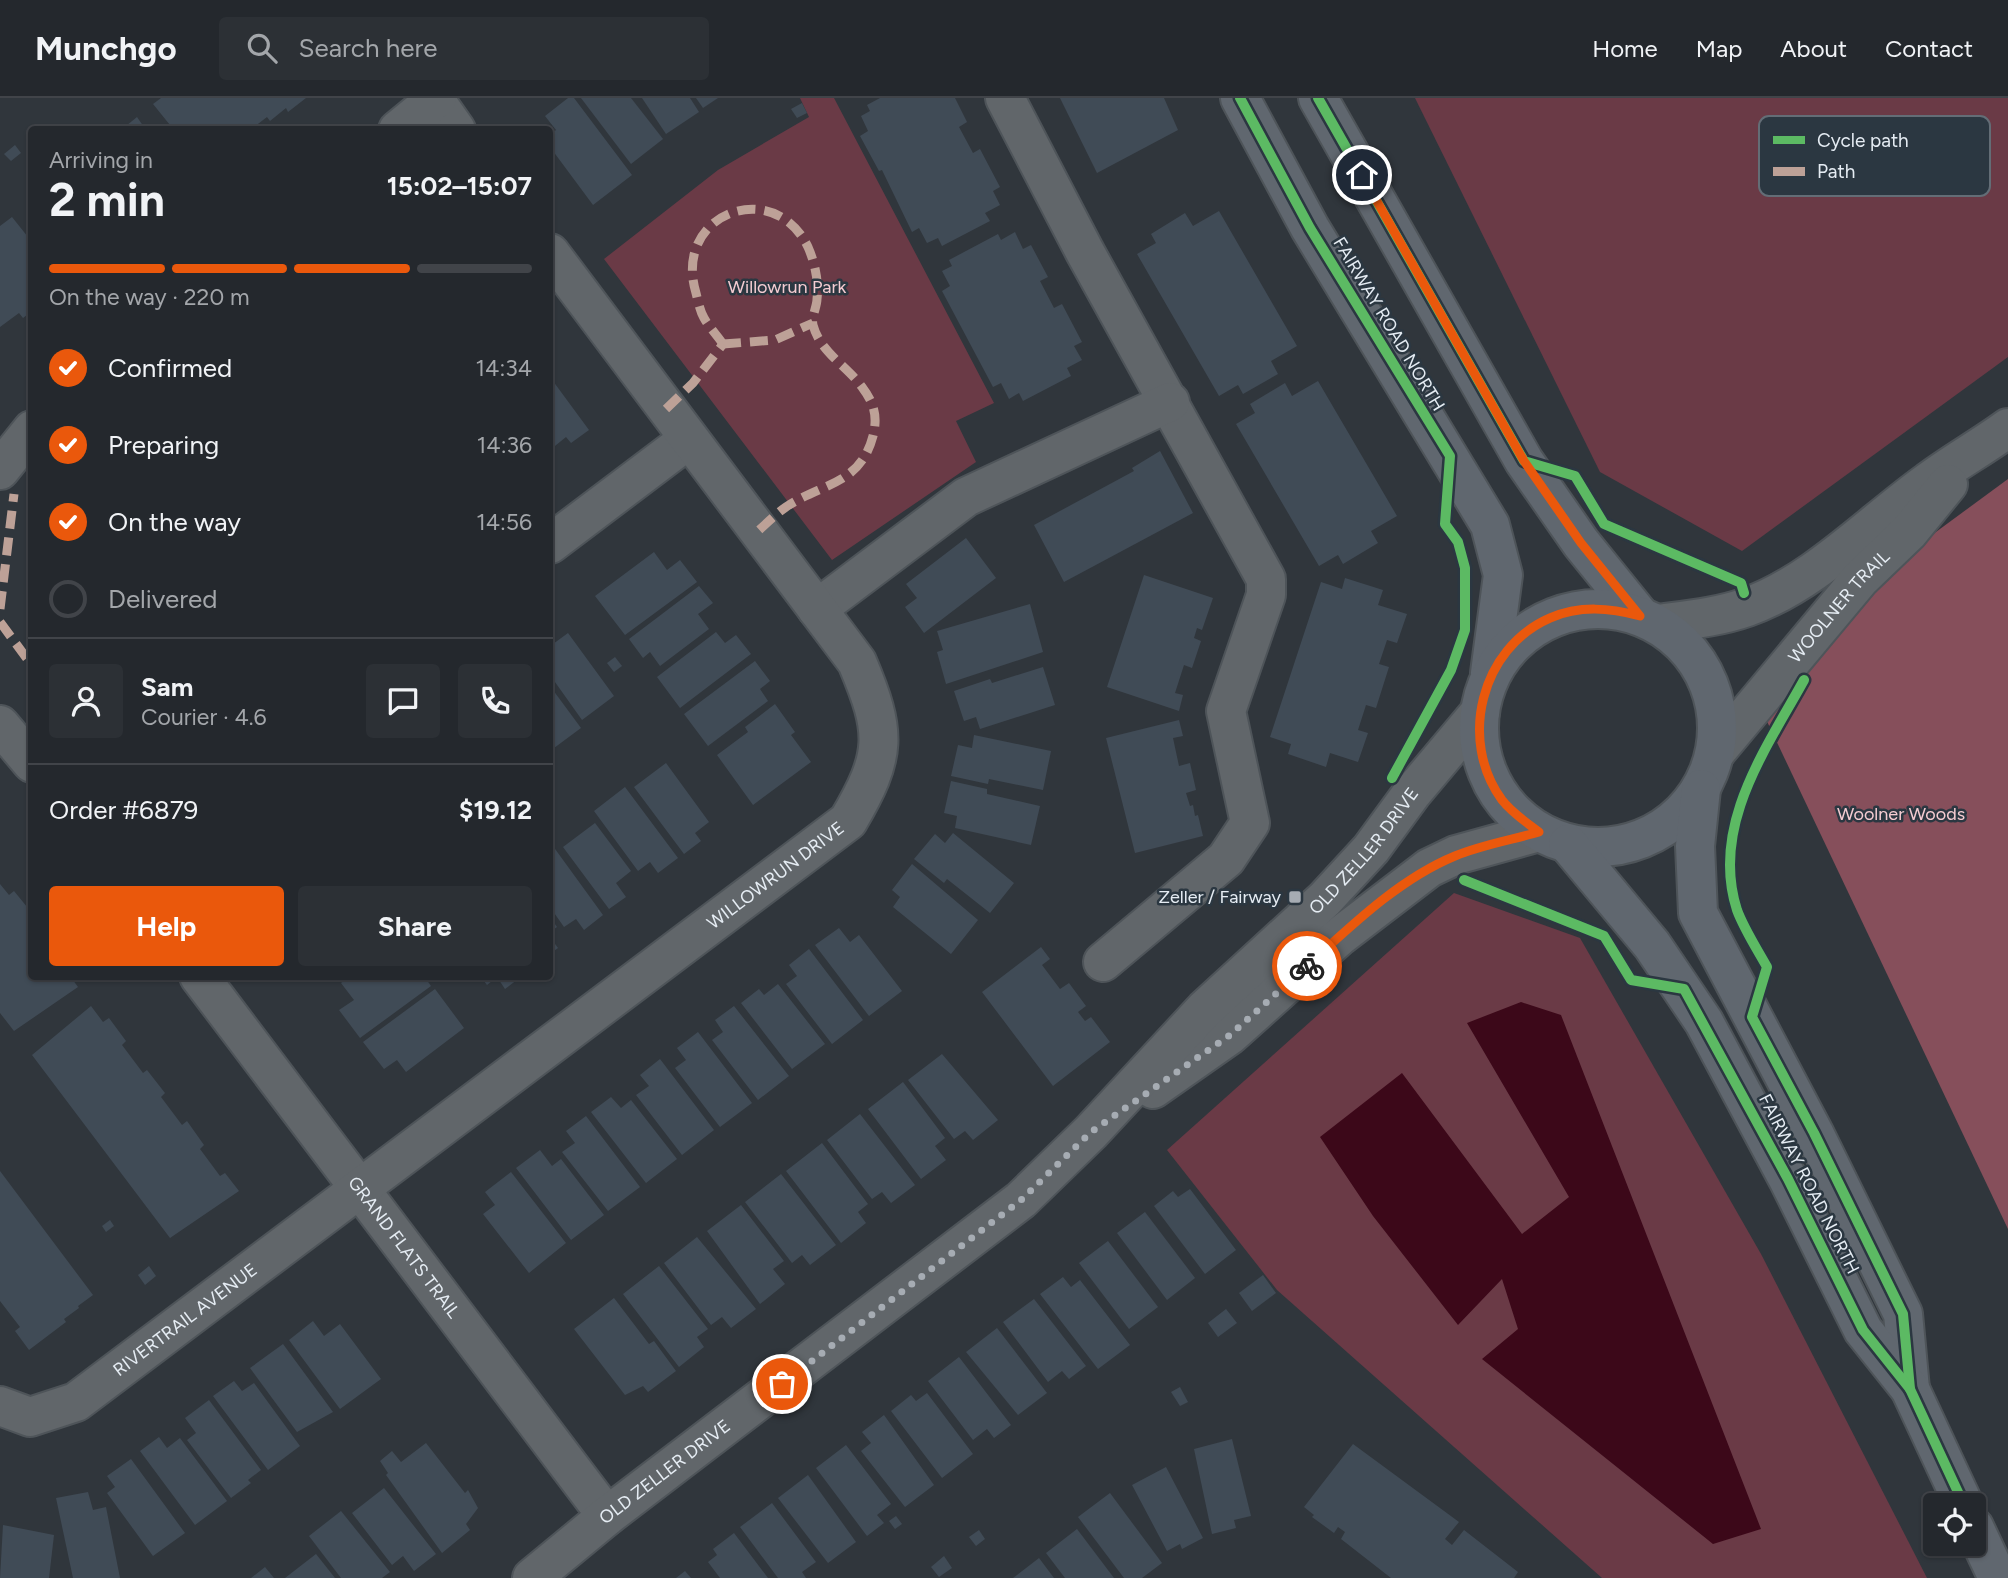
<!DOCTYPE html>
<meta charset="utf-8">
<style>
body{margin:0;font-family:Figtree,sans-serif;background:#2c3035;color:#f1f3f6;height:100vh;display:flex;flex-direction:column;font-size:26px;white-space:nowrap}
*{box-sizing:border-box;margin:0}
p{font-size:23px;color:#a3a6aa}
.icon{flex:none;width:38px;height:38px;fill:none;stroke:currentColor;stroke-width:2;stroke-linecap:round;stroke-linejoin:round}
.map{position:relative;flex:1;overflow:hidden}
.panel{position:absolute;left:28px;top:28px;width:525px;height:854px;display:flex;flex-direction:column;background:#24282d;border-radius:7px;box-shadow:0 2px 5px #0004,0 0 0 2px #414449}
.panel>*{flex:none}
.fabs{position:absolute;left:1923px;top:1395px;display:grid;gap:14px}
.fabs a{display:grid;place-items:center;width:63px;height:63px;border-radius:7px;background:#24282d;box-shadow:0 2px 5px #0004,0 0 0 2px #414449;font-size:35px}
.pin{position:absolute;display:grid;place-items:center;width:60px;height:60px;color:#fff;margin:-30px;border:4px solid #fff;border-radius:50%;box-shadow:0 2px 7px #0007}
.courier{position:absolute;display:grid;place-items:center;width:70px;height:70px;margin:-35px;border:5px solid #ea580c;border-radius:50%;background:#fff;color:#222;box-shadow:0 2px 9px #0007}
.summary em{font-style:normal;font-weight:700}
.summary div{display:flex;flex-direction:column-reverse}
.summary{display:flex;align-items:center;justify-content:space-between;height:119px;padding:0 21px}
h1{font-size:46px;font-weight:700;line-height:52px}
.bar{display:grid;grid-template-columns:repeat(4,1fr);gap:10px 7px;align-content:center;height:84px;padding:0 21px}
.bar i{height:9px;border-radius:5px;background:#414449}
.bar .selected{background:#ea580c}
.bar p{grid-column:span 4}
.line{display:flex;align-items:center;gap:18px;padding:0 21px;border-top:2px solid #414449}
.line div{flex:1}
.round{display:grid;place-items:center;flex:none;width:74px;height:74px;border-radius:7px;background:#2c3035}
ol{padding:0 21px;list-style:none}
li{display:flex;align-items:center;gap:21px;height:77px}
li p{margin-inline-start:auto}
li .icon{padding:7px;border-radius:50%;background:#ea580c;color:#fff;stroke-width:4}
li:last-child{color:#a3a6aa}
li i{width:38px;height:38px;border:4px solid #414449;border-radius:50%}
.action{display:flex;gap:14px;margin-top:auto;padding:14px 21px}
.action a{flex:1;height:80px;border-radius:7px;background:#ea580c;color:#fff;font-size:28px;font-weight:700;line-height:80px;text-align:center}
.action a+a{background:#2c3035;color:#f1f3f6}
header{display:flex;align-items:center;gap:42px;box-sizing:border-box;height:98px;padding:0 35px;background:#24282d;border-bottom:2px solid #414449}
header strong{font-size:33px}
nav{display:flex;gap:38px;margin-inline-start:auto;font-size:24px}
.search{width:490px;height:63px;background:#2c3035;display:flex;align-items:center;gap:18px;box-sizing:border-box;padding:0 24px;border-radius:7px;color:#a3a6aa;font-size:26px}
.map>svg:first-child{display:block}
.green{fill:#6a3a46}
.forest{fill:#864f5b}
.water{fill:#3c0819}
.building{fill:#404b56}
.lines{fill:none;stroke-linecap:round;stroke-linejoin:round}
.minor-casing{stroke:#4e5459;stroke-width:42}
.major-casing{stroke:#4e5459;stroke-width:42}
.minor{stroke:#61666a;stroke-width:38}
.major{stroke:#60676f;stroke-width:38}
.quiet{stroke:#bda197;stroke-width:9;stroke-dasharray:18 9;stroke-linecap:butt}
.cycleway-casing{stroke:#2b3741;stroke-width:15}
.cycleway{stroke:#5cba63;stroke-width:10}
.done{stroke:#a6acb3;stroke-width:7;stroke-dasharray:0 12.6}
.route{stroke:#ea580c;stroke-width:9}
.poi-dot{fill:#a6acb3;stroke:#2b3741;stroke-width:2.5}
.labels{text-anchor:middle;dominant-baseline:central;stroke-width:5;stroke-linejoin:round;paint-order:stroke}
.park-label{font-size:18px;fill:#f5ccd2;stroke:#2b3741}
.street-label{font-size:18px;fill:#e5ecf3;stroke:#2b3741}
.poi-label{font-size:18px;fill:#e5ecf3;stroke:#2b3741;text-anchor:end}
.key{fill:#2b3741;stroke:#636d76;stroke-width:2}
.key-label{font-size:19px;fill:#e5ecf3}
</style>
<header>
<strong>Munchgo</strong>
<div class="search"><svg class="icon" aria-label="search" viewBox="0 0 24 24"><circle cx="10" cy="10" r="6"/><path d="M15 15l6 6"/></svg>Search here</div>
<nav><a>Home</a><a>Map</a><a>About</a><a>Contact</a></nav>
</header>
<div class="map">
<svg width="2008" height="1480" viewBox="0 0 2008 1480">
<rect width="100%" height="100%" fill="#30363c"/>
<!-- green -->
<g class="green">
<path d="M800,0H834L994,305L956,323L976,364L832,462L604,161L718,72L809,19Z"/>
<path d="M1415,0H2008V259L1742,453L1600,374Z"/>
<path d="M1454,795L1580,840L1761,1156L1927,1480H1602L1277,1192L1167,1052Z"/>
</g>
<!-- forest -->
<path class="forest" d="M2008,381V1131L1764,617L1793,539Z"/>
<!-- water -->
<path class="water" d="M1521,904L1561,917L1761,1431L1713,1446L1482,1261L1518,1231L1502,1181L1458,1227L1373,1118L1320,1039L1402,975L1522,1136L1569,1099L1467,925Z"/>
<!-- building -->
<g class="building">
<path d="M161,0H306L288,14L286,10L270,23L267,19L250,32H174L153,6Z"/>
<path d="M568,0H574L632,77L593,107L550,49V37L556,32L545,18Z"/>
<path d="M581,0H631L663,41L631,66Z"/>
<path d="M642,0H690L699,14L666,36Z"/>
<path d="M696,0H718L703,10Z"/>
<path d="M880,0H955L967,24L959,29L973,55L980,51L1000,89L993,93L1000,107L985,115L990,123L942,148L938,140L927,145L919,130L912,134L882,72L879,73L860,38L868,33L861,18L870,13L867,7Z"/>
<path d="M1060,0H1164L1178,32L1097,75Z"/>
<path d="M802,5L807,15L797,20L791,11Z"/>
<path d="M137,19L146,32H121Z"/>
<path d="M15,47L21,55L11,63L4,56Z"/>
<path d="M1219,113L1297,248L1271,263L1278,276L1243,296L1238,287L1219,298L1137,156L1156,145L1151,136L1185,115L1193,128Z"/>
<path d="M12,119L32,144V213L23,220L19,215L0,229V128Z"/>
<path d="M1015,134L1023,151L1031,147L1048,179L1040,183L1054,210L1062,206L1082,244L1074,248L1082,262L1067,270L1071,278L1023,303L1019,295L1009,301L1001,285L993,289L942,193L950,188L942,173L952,168L949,162L998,136L1001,142Z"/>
<path d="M550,279L589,332L571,345L566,339L550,352Z"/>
<path d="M1318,283L1397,418L1371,433L1378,445L1343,466L1338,457L1319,468L1236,326L1255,315L1250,306L1285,285L1292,298Z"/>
<path d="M1160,353L1193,415L1064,484L1034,427L1134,373L1132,370Z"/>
<path d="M966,440L996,480L924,535L905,509L917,500L906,486Z"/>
<path d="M654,454L667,472L680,462L697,484L625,537L595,498Z"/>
<path d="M1144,477L1213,500L1202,532L1197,530L1194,540L1201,543L1192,570L1184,567L1175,595L1183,597L1179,613L1107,589Z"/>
<path d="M1345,480L1383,492L1378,507L1407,516L1397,545L1387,542L1379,566L1389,569L1376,610L1366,607L1358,632L1368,635L1358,664L1330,655L1326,669L1288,656L1291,646L1270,639L1321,484L1342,491Z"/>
<path d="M699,488L713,505L698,516L709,531L660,568L650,554L643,560L629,541Z"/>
<path d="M1030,506L1043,554L946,586L937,554L943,552L937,533Z"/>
<path d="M716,534L725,545L736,537L751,556L680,610L657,579Z"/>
<path d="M568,535L614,598L582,622L550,577V542L553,546Z"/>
<path d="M615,559L622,568L614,574L607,565Z"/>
<path d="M755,563L770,583L760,591L768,603L708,648L684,616Z"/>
<path d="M1043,569L1055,607L980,631L976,619L964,623L954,593L990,581L992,585Z"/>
<path d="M550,588L581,630L550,653Z"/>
<path d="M775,606L795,634L791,637L811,664L753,707L717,657L748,634L745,629Z"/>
<path d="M1179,622L1183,638L1173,640L1179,668L1190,665L1196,692L1186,695L1190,708L1193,707L1195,718L1198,717L1203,738L1135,755L1106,640Z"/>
<path d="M974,637L1051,653L1043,692L989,681L988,686L951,678L958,647L972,650Z"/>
<path d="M666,665L709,724L695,735L701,743L684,756L634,689Z"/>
<path d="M951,683L987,691V696L1040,708L1031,747L955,730L957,718L944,715Z"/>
<path d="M625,689L678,760L658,775L650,764L638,773L594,713Z"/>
<path d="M595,725L631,773L616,785L626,799L609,811L563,749Z"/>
<path d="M953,735L1014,785L990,815L947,781L944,785L914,761L935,736L945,745Z"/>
<path d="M550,744L603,817L584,832L576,821L564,829L550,809Z"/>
<path d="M912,766L978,822L951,856L893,809L900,799L892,792Z"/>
<path d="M0,786L9,797L14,793L32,815L27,822L32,828V878H70L78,889L14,933L0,915Z"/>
<path d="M550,819L557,829L550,834Z"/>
<path d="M839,830L850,844L859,837L902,893L869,918L815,847Z"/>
<path d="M550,839L558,850L550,856Z"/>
<path d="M1041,849L1050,861L1042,867L1060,891L1069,885L1086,908L1078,914L1085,923L1091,919L1110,944L1053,988L982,894Z"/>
<path d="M809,851L863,922L832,946L786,886L797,878L789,867Z"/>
<path d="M349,878H424L431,888L360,940L339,912L354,902L341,885Z"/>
<path d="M480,878H522L505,891L497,879L487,887Z"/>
<path d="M778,886L825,946L792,971L741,905L759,891L764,897Z"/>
<path d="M435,891L464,930L406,974L397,962L384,971L363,944Z"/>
<path d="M91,908L103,924L109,920L126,943L122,947L143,975L147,972L165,995L161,999L182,1027L187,1023L204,1047L200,1051L220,1078L225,1075L239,1093L170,1140L32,957Z"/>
<path d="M734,908L789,978L758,1002L712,942L723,934L715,922Z"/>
<path d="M698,934L752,1005L720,1029L675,970L686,962L677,950Z"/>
<path d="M942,956L998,1022L973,1042L965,1033L954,1041L908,982Z"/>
<path d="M660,961L714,1032L682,1057L636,997L649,988L640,977Z"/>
<path d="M903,984L945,1040L935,1048L946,1062L921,1081L868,1011Z"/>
<path d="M611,999L621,1010L631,1002L677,1061L646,1085L591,1014Z"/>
<path d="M860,1016L915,1087L891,1105L882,1094L872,1101L827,1042Z"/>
<path d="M586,1018L640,1089L608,1113L562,1054L575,1045L566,1033Z"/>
<path d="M822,1045L868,1106L858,1114L866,1125L841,1145L786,1073Z"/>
<path d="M540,1052L552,1068L561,1061L604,1117L571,1142L516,1070Z"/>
<path d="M0,1073L93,1197L78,1208L79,1210L64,1221L66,1224L29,1252L15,1233L20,1229L0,1203Z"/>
<path d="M511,1074L566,1145L529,1175L483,1116L495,1107L485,1094Z"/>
<path d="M781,1076L836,1147L810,1167L802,1157L792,1165L745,1104Z"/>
<path d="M1190,1091L1236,1152L1205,1176L1154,1108L1173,1093L1178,1099Z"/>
<path d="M741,1107L784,1163L773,1171L785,1186L760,1206L707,1133Z"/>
<path d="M1145,1114L1195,1180L1167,1202L1117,1135Z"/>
<path d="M110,1122L114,1128L106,1134L102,1128Z"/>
<path d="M697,1139L756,1211L731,1230L722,1219L711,1227L664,1165Z"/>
<path d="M1108,1143L1158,1209L1129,1231L1079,1165Z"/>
<path d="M149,1168L156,1178L145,1187L138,1177Z"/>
<path d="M659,1168L708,1231L697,1239L704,1249L679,1269L623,1196Z"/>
<path d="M1263,1177L1276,1195L1252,1213L1239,1195Z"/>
<path d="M1063,1179L1071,1189L1080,1182L1130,1247L1098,1271L1040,1196Z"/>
<path d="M614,1200L649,1246L654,1243L676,1273L648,1294L643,1288L625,1297L574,1231Z"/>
<path d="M1034,1201L1086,1268L1069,1281L1062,1273L1048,1284L1003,1224Z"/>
<path d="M1226,1211L1237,1225L1218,1239L1208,1225Z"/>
<path d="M313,1223L324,1238L340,1226L381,1281L340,1311L289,1242Z"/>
<path d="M997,1230L1047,1295L1018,1317L966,1254Z"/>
<path d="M283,1246L333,1314L297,1334L250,1270Z"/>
<path d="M959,1259L1011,1327L994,1340L987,1331L973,1342L928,1283Z"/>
<path d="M234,1283L242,1293L254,1285L300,1348L268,1372L213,1298Z"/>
<path d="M1180,1289L1188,1304L1180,1308L1171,1294Z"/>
<path d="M927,1295L973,1356L942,1380L891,1313L911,1297L916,1303Z"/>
<path d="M209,1302L261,1372L248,1382L251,1385L231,1400L187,1342L196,1335L185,1320Z"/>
<path d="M884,1317L934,1387L905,1409L861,1353L871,1345L862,1334Z"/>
<path d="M159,1339L167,1350L180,1340L227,1403L195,1427L140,1353Z"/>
<path d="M1232,1341L1251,1418L1234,1422L1236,1430L1212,1436L1194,1351Z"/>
<path d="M426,1345L465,1395L468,1392L478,1410L466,1426L470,1432L442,1455L386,1377L388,1375L380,1363L392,1353L401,1364Z"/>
<path d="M1353,1346L1459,1424L1445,1441L1452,1447L1464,1432L1518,1474L1514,1480H1391L1341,1441L1345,1434L1338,1429L1334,1435L1312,1419L1314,1417L1304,1409Z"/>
<path d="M846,1347L891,1406L877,1417L884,1425L867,1438L816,1370Z"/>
<path d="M131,1361L185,1435L153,1458L107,1395L115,1389L107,1378Z"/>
<path d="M1166,1369L1203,1440L1182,1451L1180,1446L1167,1453L1132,1387Z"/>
<path d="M808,1377L856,1444L828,1465L778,1400Z"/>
<path d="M384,1390L436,1456L414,1473L403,1458L392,1467L352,1415Z"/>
<path d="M88,1394L93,1412L106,1409L120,1480H73L56,1400Z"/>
<path d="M1110,1395L1162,1465L1142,1480H1124L1078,1419Z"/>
<path d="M772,1405L816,1464L802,1474L806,1480H778L740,1429Z"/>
<path d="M341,1413L390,1474L382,1480H341L309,1438Z"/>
<path d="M896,1418L902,1426L895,1431L889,1423Z"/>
<path d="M3,1427L54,1437L49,1480H0Z"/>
<path d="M1077,1431L1114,1480H1065L1046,1455Z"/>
<path d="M979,1432L985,1441L976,1448L969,1439Z"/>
<path d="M734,1435L768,1480H720L708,1464L717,1457L713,1451Z"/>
<path d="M316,1456L335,1480H285Z"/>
<path d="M944,1458L952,1470L939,1479L931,1469Z"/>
<path d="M1039,1460L1054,1480H1013Z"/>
<path d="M265,1469L274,1480H251Z"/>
<path d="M685,1473L691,1480H676Z"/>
</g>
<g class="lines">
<!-- minor casing -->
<g class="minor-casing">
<g id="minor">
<path d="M1005,0L1085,154L1266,481V497L1226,613L1250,725L1226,761L1103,864"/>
<path d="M435,2L456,32"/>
<path d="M398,32L437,0"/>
<path d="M0,372L32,332"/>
<path d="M550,446L689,341"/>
<path d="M817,511L966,399L1170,304"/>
<path d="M1658,526C1688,522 1719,519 1747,509C1813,486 1872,424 1928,384C1953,365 1982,349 2008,330"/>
<path d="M0,627L32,665"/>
<path id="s1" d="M1715,655L1860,481L1909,434L1948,386"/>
<path id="s2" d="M199,878L607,1418"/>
<path d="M1153,991L1230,937L1340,838L1429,770L1456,757L1539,734"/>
<path id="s3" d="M0,1308L30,1319L76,1304L848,723C887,657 887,635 857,564L550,155"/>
<path id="s4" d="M532,1480L607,1418L1021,1102L1091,1034L1205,911L1325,801L1371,751L1412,695L1480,614"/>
</g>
</g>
<!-- major casing -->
<g class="major-casing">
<g id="major">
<path d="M1240,0L1310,130L1490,427L1503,477L1490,575"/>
<path d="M1318,0L1524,363L1581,445L1640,518"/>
<circle cx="1598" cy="630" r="119"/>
<path d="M1701,691L1695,748L1698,815L1814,1035L1903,1216L1910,1291"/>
<path d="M1568,746L1652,847L1704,924L1788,1081L1863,1232L1910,1291L1964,1407"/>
<path d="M1974,1429L1998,1480"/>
</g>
</g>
<!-- minor -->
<use href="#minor" class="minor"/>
<!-- major -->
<use href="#major" class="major"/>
<!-- quiet -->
<g class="quiet">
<path d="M723,246C717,237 709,229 704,220C700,213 698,203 696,195C672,115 774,78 808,149C815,165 819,184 817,201C817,209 811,219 813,227C820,254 847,268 862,289C874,305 878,318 873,338C860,387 822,385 786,409C776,416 767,425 758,433"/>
<path d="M723,246L775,242L813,225"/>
<path d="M666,311L693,285L723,246"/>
<path d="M0,511L14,396"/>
<path d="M0,524L28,562"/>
</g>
<!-- cycleway casing -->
<g class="cycleway-casing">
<g id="cycleway">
<path d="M1240,0L1310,130L1450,358L1445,426L1458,444L1465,470V532L1451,572L1392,680"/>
<path d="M1318,0L1524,363L1575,378L1604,426L1741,485L1744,495"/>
<path d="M1804,582C1766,651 1710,728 1737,812C1744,831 1757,851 1767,869L1752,919L1814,1035L1903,1216L1910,1291"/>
<path d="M1464,782L1604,838L1631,882L1684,891L1788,1081L1863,1232L1910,1291L1964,1407"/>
</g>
</g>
<!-- cycleway -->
<use href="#cycleway" class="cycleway"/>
</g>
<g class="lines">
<!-- done -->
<path class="done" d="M782,1286L1021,1102L1091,1034L1230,937L1307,868"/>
<!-- route -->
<path class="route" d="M1307,868C1351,828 1399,781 1455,758C1481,747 1511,742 1539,734C1526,724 1512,715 1502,702C1458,642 1481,550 1550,520C1580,507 1610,510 1640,518L1581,445L1524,363L1362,77"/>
</g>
<!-- markers -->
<rect class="poi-dot" x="1288" y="792" width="14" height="14" rx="3.5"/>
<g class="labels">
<!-- park labels -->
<g class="park-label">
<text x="787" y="189">Willowrun Park</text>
<text x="1901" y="716">Woolner Woods</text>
</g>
<!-- street labels -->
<g class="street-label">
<text transform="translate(1389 226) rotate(59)">FAIRWAY ROAD NORTH</text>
<text stroke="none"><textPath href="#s1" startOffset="192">WOOLNER TRAIL</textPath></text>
<text stroke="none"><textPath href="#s4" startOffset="1108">OLD ZELLER DRIVE</textPath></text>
<text stroke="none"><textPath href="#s3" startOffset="956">WILLOWRUN DRIVE</textPath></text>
<text transform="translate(1809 1086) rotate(63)">FAIRWAY ROAD NORTH</text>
<text stroke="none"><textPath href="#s2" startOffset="340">GRAND FLATS TRAIL</textPath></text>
<text stroke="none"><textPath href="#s3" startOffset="217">RIVERTRAIL AVENUE</textPath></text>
<text stroke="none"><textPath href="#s4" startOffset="170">OLD ZELLER DRIVE</textPath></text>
</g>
<!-- poi labels -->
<g class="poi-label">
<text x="1281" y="799">Zeller / Fairway</text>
</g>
</g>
<!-- legend -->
<rect x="1759" y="18" width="231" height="80" rx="10" class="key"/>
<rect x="1773" y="38" width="32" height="8" fill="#5cba63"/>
<rect x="1773" y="69" width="32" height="9" fill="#bda197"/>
<g class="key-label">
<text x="1817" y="49">Cycle path</text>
<text x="1817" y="80">Path</text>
</g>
</svg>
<div class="fabs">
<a><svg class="icon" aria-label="locate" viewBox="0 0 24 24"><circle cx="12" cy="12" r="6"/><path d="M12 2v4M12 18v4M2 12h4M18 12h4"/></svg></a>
</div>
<div class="pin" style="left:782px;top:1286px;background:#ea580c"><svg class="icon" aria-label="bag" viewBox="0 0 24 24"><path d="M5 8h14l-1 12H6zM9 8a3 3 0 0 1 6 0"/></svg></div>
<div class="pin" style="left:1362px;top:77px;background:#1f2937"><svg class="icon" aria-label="home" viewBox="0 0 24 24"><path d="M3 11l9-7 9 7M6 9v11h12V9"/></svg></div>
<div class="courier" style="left:1307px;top:868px"><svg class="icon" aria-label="bike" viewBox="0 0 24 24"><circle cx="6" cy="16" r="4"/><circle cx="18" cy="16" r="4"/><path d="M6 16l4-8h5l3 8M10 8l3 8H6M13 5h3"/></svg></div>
<section class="panel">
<div class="summary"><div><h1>2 min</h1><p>Arriving in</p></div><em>15:02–15:07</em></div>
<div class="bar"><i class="selected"></i><i class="selected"></i><i class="selected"></i><i></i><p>On the way · 220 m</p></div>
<ol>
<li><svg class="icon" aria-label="check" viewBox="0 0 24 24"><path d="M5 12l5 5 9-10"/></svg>Confirmed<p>14:34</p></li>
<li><svg class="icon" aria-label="check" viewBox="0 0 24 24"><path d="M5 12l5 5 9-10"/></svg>Preparing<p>14:36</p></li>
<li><svg class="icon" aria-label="check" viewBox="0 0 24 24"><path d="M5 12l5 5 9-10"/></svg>On the way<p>14:56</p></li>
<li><i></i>Delivered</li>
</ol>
<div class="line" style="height:126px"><a class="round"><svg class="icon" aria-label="person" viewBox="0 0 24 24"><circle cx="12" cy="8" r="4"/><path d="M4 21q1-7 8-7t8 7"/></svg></a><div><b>Sam</b><p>Courier · 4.6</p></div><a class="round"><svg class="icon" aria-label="chat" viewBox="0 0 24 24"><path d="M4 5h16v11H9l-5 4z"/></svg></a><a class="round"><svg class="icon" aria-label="phone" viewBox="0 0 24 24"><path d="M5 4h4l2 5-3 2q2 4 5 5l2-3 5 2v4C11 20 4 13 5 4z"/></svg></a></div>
<div class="line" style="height:91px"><div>Order #6879</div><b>$19.12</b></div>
<div class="action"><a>Help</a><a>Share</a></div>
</section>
</div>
